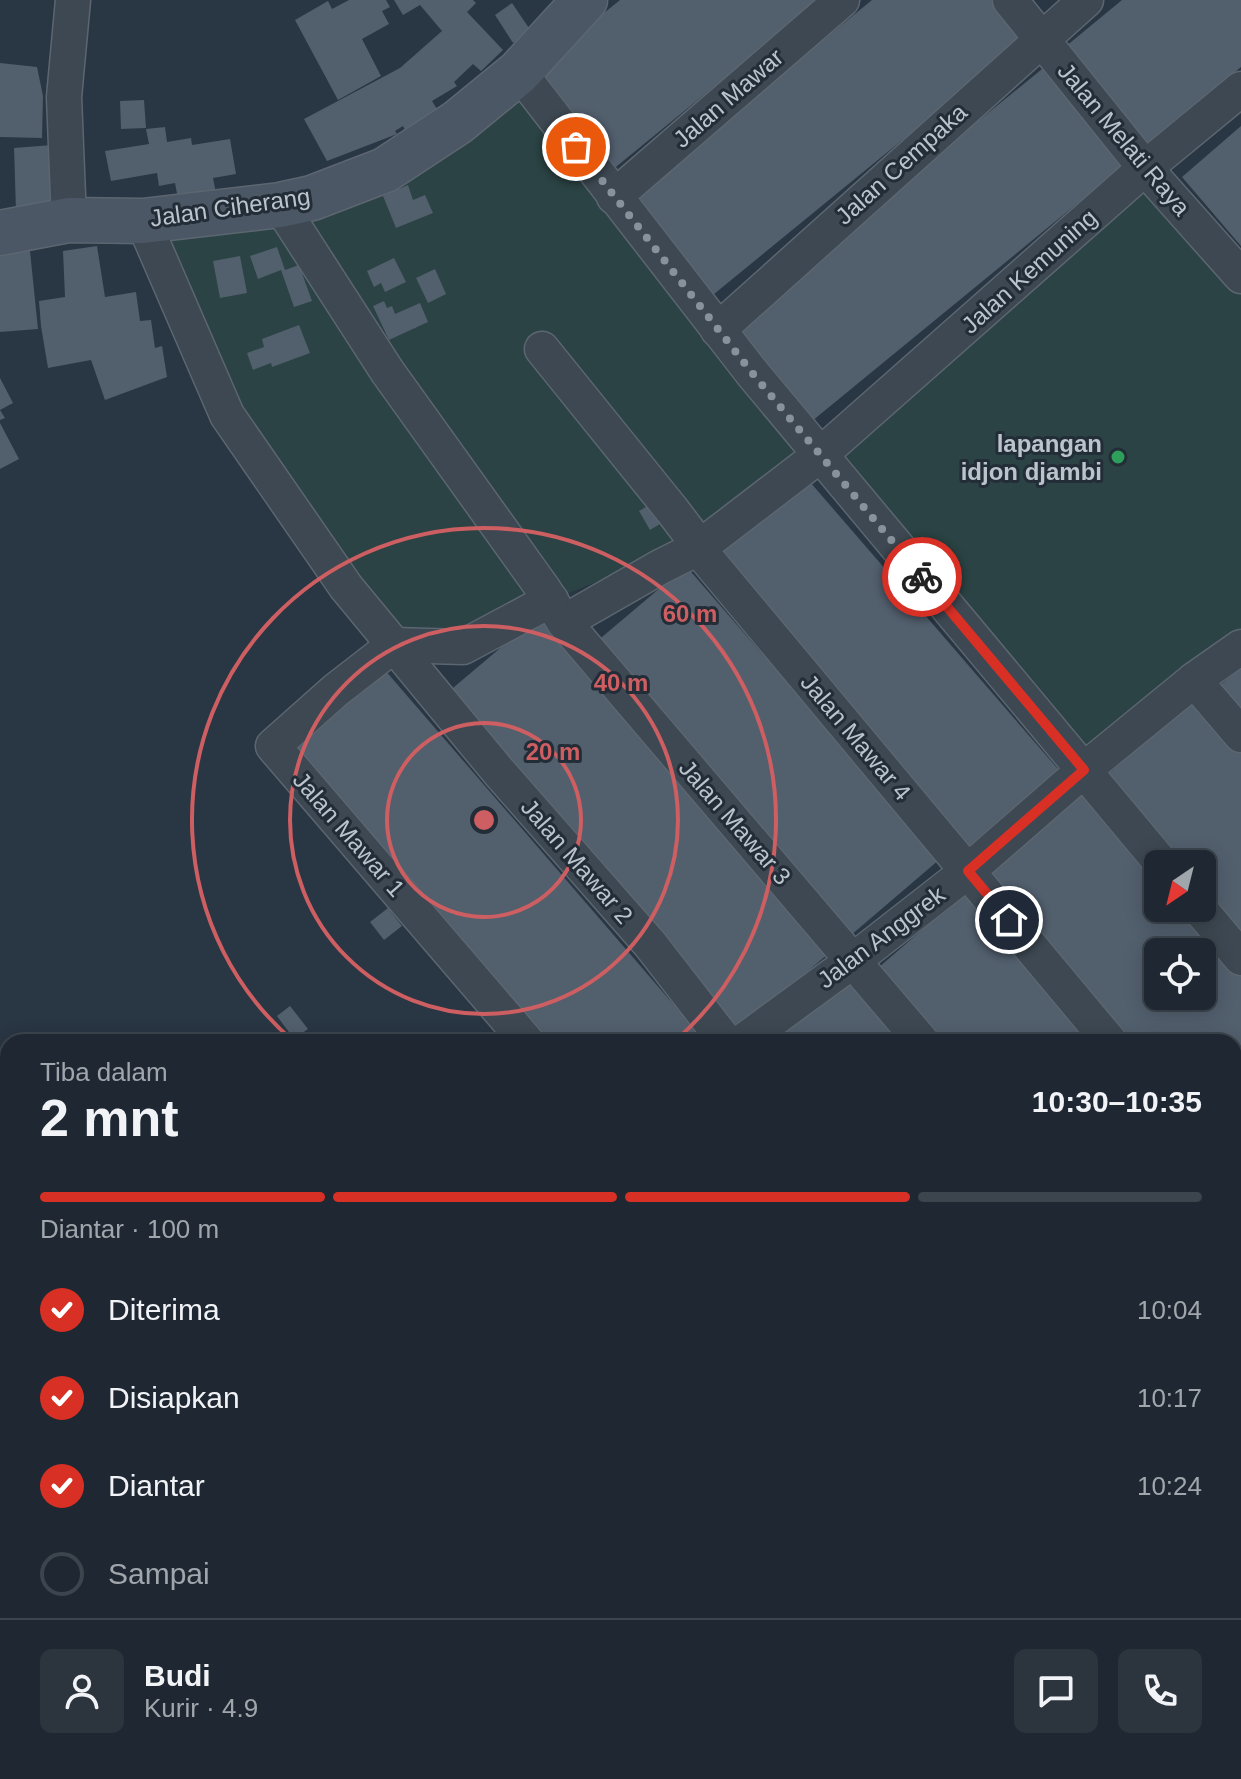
<!DOCTYPE html>
<html lang="id">
<meta charset="utf-8">
<style>
body{margin:0;font-family:Arial,sans-serif;background:#2c343e;color:#f1f3f6;height:100vh;display:flex;flex-direction:column;font-size:30px;white-space:nowrap}
*{box-sizing:border-box;margin:0}
p{font-size:26px;color:#a1a6ac}
.icon{flex:none;width:44px;height:44px;fill:none;stroke:currentColor;stroke-width:2;stroke-linecap:round;stroke-linejoin:round}
.map{position:relative;flex:1;overflow:hidden}
.drawer{position:absolute;left:0px;top:1034px;width:1242px;height:746px;display:flex;flex-direction:column;background:#1f2832;border-radius:24px 24px 0 0;box-shadow:0 4px 20px #0003,0 0 0 2px #3c444d}
.drawer>*{flex:none}
.needle{width:52px;rotate:215deg}
.tools{position:absolute;left:1144px;top:850px;display:grid;gap:16px}
.tools a{display:grid;place-items:center;width:72px;height:72px;border-radius:12px;background:#1f2832;box-shadow:0 4px 20px #0003,0 0 0 2px #3c444d;font-size:40px}
.pin{position:absolute;display:grid;place-items:center;width:68px;height:68px;color:#fff;margin:-34px;border:4px solid #fff;border-radius:50%;box-shadow:0 2px 8px #0007}
.courier{position:absolute;display:grid;place-items:center;width:80px;height:80px;margin:-40px;border:6px solid #d93025;border-radius:50%;background:#fff;color:#222;box-shadow:0 2px 10px #0007}
.overview em{font-style:normal;font-weight:800}
.overview div{display:flex;flex-direction:column-reverse}
.overview{display:flex;align-items:center;justify-content:space-between;height:136px;padding:0 40px}
h1{font-size:52px;font-weight:800;line-height:60px}
.bar{display:grid;grid-template-columns:repeat(4,1fr);gap:12px 8px;align-content:center;height:96px;padding:0 40px}
.bar i{height:10px;border-radius:6px;background:#3c444d}
.bar .current{background:#d93025}
.bar p{grid-column:span 4}
.line{display:flex;align-items:center;gap:20px;padding:0 40px;border-top:2px solid #3c444d}
.line div{flex:1}
.round{display:grid;place-items:center;flex:none;width:84px;height:84px;border-radius:12px;background:#2c343e}
ol{padding:0 40px;list-style:none}
li{display:flex;align-items:center;gap:24px;height:88px}
li p{margin-inline-start:auto}
li .icon{padding:8px;border-radius:50%;background:#d93025;color:#fff;stroke-width:4}
li:last-child{color:#a1a6ac}
li i{width:44px;height:44px;border:4px solid #3c444d;border-radius:50%}
.map>svg:first-child{display:block}
.green{fill:#2b4344}
.water{fill:#40556b}
.building{fill:#525f6d;fill-rule:evenodd}
.lines{fill:none;stroke-linecap:round;stroke-linejoin:round}
.street-casing{stroke:#5c6670;stroke-width:37}
.secondary-casing{stroke:#5c6670;stroke-width:47}
.street{stroke:#3d4852;stroke-width:34}
.secondary{stroke:#4c5765;stroke-width:44}
.done{stroke:#88929c;stroke-width:8;stroke-dasharray:0 14.4}
.route{stroke:#d93025;stroke-width:10}
.ring{fill:none;stroke:#cd5e61;stroke-width:4}
.leisure-dot{fill:#2e9e5b;stroke:#222d38;stroke-width:3}
.labels{text-anchor:middle;dominant-baseline:central;stroke-width:6;stroke-linejoin:round;paint-order:stroke}
.street-label{font-size:24px;fill:#bbc3cc;stroke:#222d38}
.poi-label{font-size:24px;font-weight:bold;fill:#bbc3cc;stroke:#222d38;text-anchor:end}
.centre{fill:#cd5e61;stroke:#222d38;stroke-width:4}
.ring-label{font-size:24px;text-anchor:middle;font-weight:bold;fill:#cd5e61;stroke:#222d38;stroke-width:6;stroke-linejoin:round;paint-order:stroke}
</style>
<div class="map">
<svg width="1241" height="1779" viewBox="0 0 1241 1779">
<rect width="100%" height="100%" fill="#293643"/>
<!-- green -->
<g class="green">
<path d="M519,72L821,455L1145,168L1241,276V647L1084,770L820,455L688,546L551,600L463,647L394,645L227,415L143,221L280,205Z"/>
<path d="M1241,1348V1779H279L267,1772H1234V1355Z"/>
</g>
<!-- water -->
<path class="water" d="M8,1187V1276L0,1279V1190Z"/>
<!-- building -->
<g class="building">
<path d="M349,0H386L390,7L382,11L389,24L362,39L381,76L338,100L295,20L328,1L332,9Z"/>
<path d="M394,0H473L476,3L467,12L503,50L481,71L473,64L454,82L457,86L432,101L437,109L405,130L403,126L395,131L397,134L327,161L304,119L400,68L442,31L420,5L403,15Z"/>
<path d="M620,0H820L611,171L530,73Z"/>
<path d="M872,0H993L1026,39L708,299L627,201Z"/>
<path d="M1122,0H1241V67L1146,145L1065,47Z"/>
<path d="M512,3L531,31L513,43L495,15Z"/>
<path d="M0,63L37,67L43,96L42,138L0,137Z"/>
<path d="M1042,69L1123,166L806,426L725,328Z"/>
<path d="M144,100L146,128L121,129L120,101Z"/>
<path d="M1241,126V246L1182,177Z"/>
<path d="M165,127L167,142L191,138L192,145L230,139L236,174L213,178L216,193L178,199L175,183L159,186L157,173L111,181L105,151L149,144L146,129Z"/>
<path d="M52,145L54,210L16,211L14,148Z"/>
<path d="M408,185L413,200L425,195L433,213L396,228L383,196Z"/>
<path d="M97,246L105,297L136,292L140,321L151,320L155,348L162,346L167,377L105,400L91,360L48,368L41,326L39,301L65,297L63,251Z"/>
<path d="M277,247L285,270L299,265L312,301L294,307L281,270L258,279L250,256Z"/>
<path d="M30,251L38,329L0,332V254Z"/>
<path d="M240,256L247,293L220,298L213,261Z"/>
<path d="M394,258L406,282L385,292L381,283L374,287L367,271Z"/>
<path d="M435,269L446,294L428,303L416,278Z"/>
<path d="M384,301L387,308L392,306L395,314L420,303L428,322L389,340L373,306Z"/>
<path d="M299,325L310,353L272,367L271,363L253,370L247,353L264,347L262,339Z"/>
<path d="M0,378L13,403L0,410L5,418L0,420Z"/>
<path d="M0,423L19,459L0,469Z"/>
<path d="M804,475L1058,769L962,852L707,558Z"/>
<path d="M653,503L665,521L650,530L639,511Z"/>
<path d="M686,566L940,859L843,942L589,648Z"/>
<path d="M544,611L835,948L739,1030L447,693Z"/>
<path d="M378,662L706,1042H539L282,745Z"/>
<path d="M1241,668V721L1214,690Z"/>
<path d="M1197,699L1241,750V944L1202,899V864H1172L1100,781Z"/>
<path d="M1084,793L1158,879V908H1183L1241,975V1170L1234,1161V1042H1131L987,876ZM1158,952H1202V996H1158Z"/>
<path d="M967,891L1098,1042H930L871,974Z"/>
<path d="M388,908L402,926L384,940L370,922Z"/>
<path d="M848,979L903,1042H774Z"/>
<path d="M290,1006L308,1029L294,1039L277,1016Z"/>
<path d="M1241,1216V1247L1234,1239V1222Z"/>
</g>
<g class="lines">
<!-- street casing -->
<g class="street-casing">
<g id="street">
<path d="M1010,0L1145,168L1241,276"/>
<path d="M519,72L753,374L1162,864"/>
<path d="M614,197L842,0"/>
<path d="M280,205L387,371L544,590L564,622L922,1042"/>
<path d="M69,220L64,97L73,0"/>
<path d="M143,221L227,415L346,587L499,772L650,944L726,1042"/>
<path d="M718,330L1086,0"/>
<path d="M542,349L672,510L700,547L660,567L564,622"/>
<path d="M394,645L336,690L273,746L527,1042"/>
<path d="M394,645L463,647L551,600"/>
<path d="M1194,680L1241,735"/>
<path d="M1199,908L1241,958"/>
<path d="M742,1042L854,960L968,871L1084,770L1194,680L1241,647"/>
<path d="M1110,1042L706,558L700,547L820,455L1145,168L1241,89"/>
<path d="M1234,1200L1241,1195"/>
<path d="M0,1711L8,1708"/>
<path d="M1234,1756L1241,1753"/>
<path d="M135,1772V1779"/>
<path d="M227,1779L236,1772"/>
<path d="M1184,1779L1200,1772"/>
</g>
</g>
<!-- secondary casing -->
<g class="secondary-casing">
<path id="secondary" d="M0,233L69,220L143,221L280,205L312,198L385,170L458,122L519,72L585,0"/>
</g>
<!-- street -->
<use href="#street" class="street"/>
<!-- secondary -->
<use href="#secondary" class="secondary"/>
</g>
<g class="lines">
<!-- done -->
<path class="done" d="M576,147L753,374L922,577"/>
<!-- route -->
<path class="route" d="M922,577L1084,770L968,871L1009,920"/>
</g>
<!-- distance rings -->
<g class="ring">
<circle cx="484" cy="820" r="97"/>
<circle cx="484" cy="820" r="194"/>
<path d="M292 1040A292 292 0 1 1 676 1040"/>
</g>
<!-- markers -->
<circle class="leisure-dot" cx="1118" cy="457" r="8"/>
<g class="labels">
<!-- street labels -->
<g class="street-label">
<text transform="translate(728 98) rotate(-41)">Jalan Mawar</text>
<text transform="translate(1124 139) rotate(50)">Jalan Melati Raya</text>
<text transform="translate(901 164) rotate(-42)">Jalan Cempaka</text>
<text transform="translate(230 207) rotate(-8)">Jalan Ciherang</text>
<text transform="translate(1029 271) rotate(-42)">Jalan Kemuning</text>
<text transform="translate(856 737) rotate(50)">Jalan Mawar 4</text>
<text transform="translate(735 822) rotate(49)">Jalan Mawar 3</text>
<text transform="translate(349 834) rotate(49)">Jalan Mawar 1</text>
<text transform="translate(577 861) rotate(49)">Jalan Mawar 2</text>
<text transform="translate(881 937) rotate(-37)">Jalan Anggrek</text>
</g>
<!-- poi labels -->
<g class="poi-label">
<text x="1102" y="443">lapangan<tspan x="1102" dy="28">idjon djambi</tspan></text>
</g>
</g>
<circle cx="484" cy="820" r="12" class="centre"/>
<g class="ring-label">
<text x="690" y="622">60 m</text>
<text x="621" y="691">40 m</text>
<text x="553" y="760">20 m</text>
</g>
</svg>
<div class="tools">
<a><svg class="needle" viewBox="-14 -14 28 28"><path d="M0-13l5 13h-10z" fill="#e53935"/><path d="M0 13l5-13h-10z" fill="#a1a6ac"/></svg></a>
<a><svg class="icon" aria-label="locate" viewBox="0 0 24 24"><circle cx="12" cy="12" r="6"/><path d="M12 2v4M12 18v4M2 12h4M18 12h4"/></svg></a>
</div>
<div class="pin" style="left:576px;top:147px;background:#ea580c"><svg class="icon" aria-label="bag" viewBox="0 0 24 24"><path d="M5 8h14l-1 12H6zM9 8a3 3 0 0 1 6 0"/></svg></div>
<div class="pin" style="left:1009px;top:920px;background:#1f2937"><svg class="icon" aria-label="home" viewBox="0 0 24 24"><path d="M3 11l9-7 9 7M6 9v11h12V9"/></svg></div>
<div class="courier" style="left:922px;top:577px"><svg class="icon" aria-label="bike" viewBox="0 0 24 24"><circle cx="6" cy="16" r="4"/><circle cx="18" cy="16" r="4"/><path d="M6 16l4-8h5l3 8M10 8l3 8H6M13 5h3"/></svg></div>
<section class="drawer">
<div class="overview"><div><h1>2 mnt</h1><p>Tiba dalam</p></div><em>10:30–10:35</em></div>
<div class="bar"><i class="current"></i><i class="current"></i><i class="current"></i><i></i><p>Diantar · 100 m</p></div>
<ol>
<li><svg class="icon" aria-label="check" viewBox="0 0 24 24"><path d="M5 12l5 5 9-10"/></svg>Diterima<p>10:04</p></li>
<li><svg class="icon" aria-label="check" viewBox="0 0 24 24"><path d="M5 12l5 5 9-10"/></svg>Disiapkan<p>10:17</p></li>
<li><svg class="icon" aria-label="check" viewBox="0 0 24 24"><path d="M5 12l5 5 9-10"/></svg>Diantar<p>10:24</p></li>
<li><i></i>Sampai</li>
</ol>
<div class="line" style="height:144px"><a class="round"><svg class="icon" aria-label="person" viewBox="0 0 24 24"><circle cx="12" cy="8" r="4"/><path d="M4 21q1-7 8-7t8 7"/></svg></a><div><b>Budi</b><p>Kurir · 4.9</p></div><a class="round"><svg class="icon" aria-label="chat" viewBox="0 0 24 24"><path d="M4 5h16v11H9l-5 4z"/></svg></a><a class="round"><svg class="icon" aria-label="phone" viewBox="0 0 24 24"><path d="M5 4h4l2 5-3 2q2 4 5 5l2-3 5 2v4C11 20 4 13 5 4z"/></svg></a></div>
</section>
</div>
